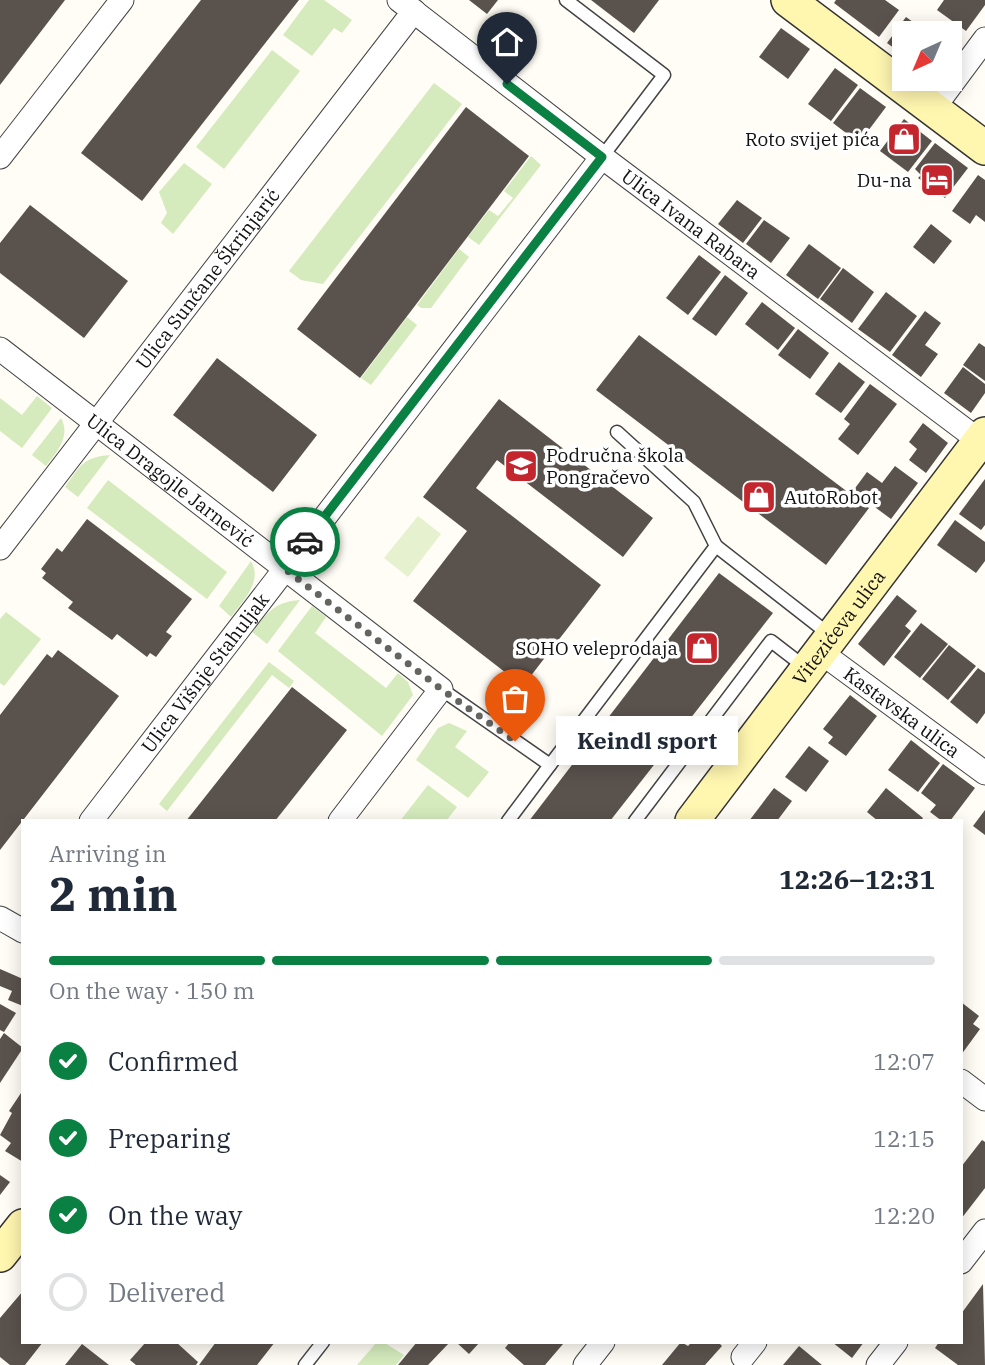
<!DOCTYPE html>
<meta charset="utf-8">
<style>
body{margin:0;font-family:"IBM Plex Serif",serif;background:#f2f2f3;color:#1f2937;height:100vh;display:flex;flex-direction:column;font-size:26px;white-space:nowrap}
*{box-sizing:border-box;margin:0}
p{font-size:23px;color:#747a83}
.icon{flex:none;width:38px;height:38px;fill:none;stroke:currentColor;stroke-width:2;stroke-linecap:round;stroke-linejoin:round}
.map{position:relative;flex:1;overflow:hidden}
.side{position:absolute;left:21px;top:819px;width:942px;height:525px;display:flex;flex-direction:column;background:#fff;border-radius:0px;box-shadow:0 4px 18px #0003}
.side>*{flex:none}
.needle{width:46px;rotate:224deg}
.buttons{position:absolute;left:892px;top:21px;display:grid;gap:14px}
.buttons a{display:grid;place-items:center;width:70px;height:70px;border-radius:0px;background:#fff;box-shadow:0 4px 18px #0003;font-size:35px}
.pin{position:absolute;display:grid;place-items:center;width:60px;height:60px;color:#fff;margin:-72px -30px;border-radius:50% 50% 50% 0;rotate:-45deg;box-shadow:0 0 7px #0007}
.pin .icon{rotate:45deg}
.courier{position:absolute;display:grid;place-items:center;width:70px;height:70px;margin:-35px;border:5px solid #0b8043;border-radius:50%;background:#fff;color:#222;box-shadow:0 2px 9px #0007}
.bubble{position:absolute;height:49px;border-radius:0px;background:#fff;box-shadow:0 4px 18px #0003;font-size:23px;font-weight:700;line-height:49px;text-align:center}
.overview em{font-style:normal;font-weight:700}
.overview div{display:flex;flex-direction:column-reverse}
.overview{display:flex;align-items:center;justify-content:space-between;height:119px;padding:0 28px}
h1{font-size:46px;font-weight:700;line-height:52px}
.bar{display:grid;grid-template-columns:repeat(4,1fr);gap:10px 7px;align-content:center;height:84px;padding:0 28px}
.bar i{height:9px;border-radius:5px;background:#e0e1e3}
.bar .selected{background:#0b8043}
.bar p{grid-column:span 4}
ol{padding:0 28px;list-style:none}
li{display:flex;align-items:center;gap:21px;height:77px}
li p{margin-inline-start:auto}
li .icon{padding:7px;border-radius:50%;background:#0b8043;color:#fff;stroke-width:4}
li:last-child{color:#747a83}
li i{width:38px;height:38px;border:4px solid #e0e1e3;border-radius:50%}
.map>svg:first-child{display:block}
.green{fill:#d5ebbd}
.pitch{fill:#e6f2cf}
.building{fill:#5a524d}
.lines{fill:none;stroke-linecap:round;stroke-linejoin:round}
.lane-casing{stroke:#444;stroke-width:15}
.street-casing{stroke:#444;stroke-width:25}
.secondary-casing{stroke:#333;stroke-width:36}
.lane{stroke:#fff;stroke-width:12}
.street{stroke:#fff;stroke-width:23}
.secondary{stroke:#fff6b0;stroke-width:33}
.done{stroke:#646461;stroke-width:7;stroke-dasharray:0 12.6}
.route{stroke:#0b8043;stroke-width:9}
.labels{text-anchor:middle;dominant-baseline:central;stroke-width:7;stroke-linejoin:round;paint-order:stroke}
.poi-label{font-size:19px;fill:#111;stroke:#fff;text-anchor:end}
.street-label{font-size:19px;fill:#111;stroke:#fff}
</style>
<div class="map">
<svg width="985" height="1365" viewBox="0 0 985 1365">
<rect width="100%" height="100%" fill="#fffdf5"/>
<!-- green -->
<g class="green">
<path d="M309,0H324L352,20L342,33L334,28L312,56L283,35Z"/>
<path d="M272,50L300,71L224,169L196,147Z"/>
<path d="M434,83L462,104L323,284L301,280L289,271Z"/>
<path d="M531,156L541,165L479,245L468,237L489,210L498,216L513,198L504,191Z"/>
<path d="M184,163L212,184L173,234L161,223L167,213L159,192Z"/>
<path d="M459,249L469,257L431,308H421L417,305Z"/>
<path d="M407,317L417,325L371,385L361,378Z"/>
<path d="M37,396L52,408L22,448L0,431V398L22,415Z"/>
<path d="M61,418C71,436 57,452 46,466L32,455Z"/>
<path d="M110,455L78,497L65,487C80,466 83,457 110,455Z"/>
<path d="M108,480L227,572L207,599L87,508Z"/>
<path d="M251,561C263,581 243,601 231,617L219,606Z"/>
<path d="M300,600L267,644L252,632C268,613 273,602 300,600Z"/>
<path d="M312,606L326,617L315,633L386,688L398,673L408,682L413,695L382,736L278,651Z"/>
<path d="M6,612L41,639L4,686L0,683V619Z"/>
<path d="M269,662L294,681L289,688L272,675L167,811L159,804Z"/>
<path d="M449,723L467,731L455,747L489,772L468,798L416,760L438,728Z"/>
<path d="M428,785L457,807L446,821H400Z"/>
<path d="M377,1342H383L404,1355L396,1365H357Z"/>
</g>
<!-- pitch -->
<path class="pitch" d="M418,516L441,534L408,577L384,558Z"/>
<!-- building -->
<g class="building">
<path d="M0,0H65L0,85Z"/>
<path d="M201,0H299L142,201L81,153Z"/>
<path d="M469,0H498L487,14Z"/>
<path d="M591,0H659L634,33Z"/>
<path d="M836,0H885L899,10L879,37L834,3Z"/>
<path d="M944,0H985V5L966,31L937,10Z"/>
<path d="M906,17L928,33H905V56L887,43Z"/>
<path d="M781,28L810,49L788,79L759,57Z"/>
<path d="M835,68L858,85L831,121L808,104Z"/>
<path d="M860,88L886,107L859,143L833,123Z"/>
<path d="M466,107L529,156L360,378L297,329Z"/>
<path d="M904,119L932,141L908,172L880,151Z"/>
<path d="M935,143L968,168L945,198L918,178L921,175L915,169Z"/>
<path d="M978,175L985,180V222L976,215L970,224L952,211Z"/>
<path d="M737,200L762,218L743,243L718,224Z"/>
<path d="M30,205L128,281L84,338L0,273V243Z"/>
<path d="M764,220L790,238L771,263L746,244Z"/>
<path d="M931,224L952,241L934,264L913,247Z"/>
<path d="M809,244L841,268L818,299L786,275Z"/>
<path d="M699,255L721,272L688,315L666,298Z"/>
<path d="M843,268L874,292L852,323L820,299Z"/>
<path d="M725,275L748,293L716,336L692,319Z"/>
<path d="M886,292L917,316L890,352L858,329Z"/>
<path d="M762,302L795,328L778,350L745,324Z"/>
<path d="M925,311L941,323L925,345L938,354L921,377L892,355Z"/>
<path d="M798,329L829,353L810,379L778,355Z"/>
<path d="M639,335L869,508L826,565L596,390Z"/>
<path d="M979,343L985,347V381L963,365Z"/>
<path d="M217,358L317,435L273,492L173,415Z"/>
<path d="M839,362L865,382L841,413L815,394Z"/>
<path d="M963,367L985,384V393L971,413L944,393Z"/>
<path d="M870,384L897,404L858,455L838,439L850,424L844,419Z"/>
<path d="M499,399L653,518L623,557L497,460L476,488L601,585L523,686L413,601L467,531L423,497Z"/>
<path d="M923,423L948,443L926,473L909,460L917,449L909,442Z"/>
<path d="M895,466L918,483L891,519L853,491L867,472L882,483Z"/>
<path d="M985,479V525L981,530L959,514Z"/>
<path d="M87,519L192,599L166,632L172,636L156,657L150,653L147,657L117,634L112,640L68,608L73,602L42,578L46,573L41,569L57,548L62,552Z"/>
<path d="M955,520L985,542V561L976,573L937,545Z"/>
<path d="M719,573L773,613L610,821H529Z"/>
<path d="M897,595L917,611L905,626L911,631L884,666L858,644Z"/>
<path d="M921,623L948,644L920,678L894,657Z"/>
<path d="M949,645L976,666L948,700L922,679Z"/>
<path d="M58,650L119,696L0,850V715L47,654L52,658Z"/>
<path d="M978,668L985,673V713L977,724L950,702Z"/>
<path d="M292,687L347,730L309,778L275,821H186Z"/>
<path d="M850,695L877,716L846,756L828,743L833,737L823,729Z"/>
<path d="M911,740L940,763L918,792L888,770Z"/>
<path d="M809,746L829,761L806,792L785,777Z"/>
<path d="M943,764L975,788L950,821H942L930,812L936,805L921,793Z"/>
<path d="M774,788L792,801L777,821H749Z"/>
<path d="M886,788L923,818L921,821H878L867,812Z"/>
<path d="M985,810V835L973,826Z"/>
<path d="M0,969L23,979V1006L8,1000L12,991L0,986Z"/>
<path d="M961,1002L979,1016L973,1024L980,1029L961,1055Z"/>
<path d="M0,1004L16,1013L4,1032L0,1030Z"/>
<path d="M4,1033L23,1048L0,1083V1039Z"/>
<path d="M23,1090V1162L5,1151L11,1143L0,1135L12,1113L9,1111Z"/>
<path d="M982,1140L985,1142V1188L961,1219V1167Z"/>
<path d="M0,1175L10,1182L0,1195Z"/>
<path d="M983,1284L985,1365H958L935,1348L939,1342H961V1314Z"/>
<path d="M23,1291V1342H43L25,1365H10L0,1357V1318Z"/>
<path d="M146,1342H176L198,1362L196,1365H136L130,1360Z"/>
<path d="M216,1342H275L257,1365H199Z"/>
<path d="M417,1342H450L428,1365H398Z"/>
<path d="M456,1342H480L469,1354Z"/>
<path d="M510,1342H561L563,1344L545,1365H524L505,1348Z"/>
<path d="M681,1342L688,1346L692,1342H718L722,1346L705,1365H662Z"/>
<path d="M832,1342H864L852,1358Z"/>
<path d="M82,1344L109,1365H65Z"/>
<path d="M799,1346L822,1365H783Z"/>
</g>
<g class="lines">
<!-- lane casing -->
<g class="lane-casing">
<g id="lane">
<path d="M566,0L664,75L602,157"/>
<path d="M617,432L694,502L716,546"/>
<path d="M441,689L550,765L716,546L830,635"/>
<path d="M508,821L550,765"/>
<path d="M635,821L771,641L806,668"/>
<path d="M305,1365L323,1342"/>
</g>
</g>
<!-- street casing -->
<g class="street-casing">
<g id="street">
<path id="s1" d="M399,0L602,157L985,445"/>
<path d="M933,109L985,39"/>
<path d="M0,157L122,0"/>
<path id="s2" d="M0,349L441,689L340,821"/>
<path id="s3" d="M0,548L414,11"/>
<path id="s4" d="M819,651L985,773"/>
<path id="s5" d="M91,821L602,157"/>
<path d="M0,918L23,931"/>
<path d="M961,1081L985,1099"/>
<path d="M961,1262L985,1231"/>
<path d="M743,1357L755,1342"/>
<path d="M585,1365L603,1342"/>
<path d="M878,1365L896,1342"/>
</g>
</g>
<!-- secondary casing -->
<g class="secondary-casing">
<g id="secondary">
<path d="M788,0L985,148"/>
<path id="s6" d="M692,821L985,434"/>
<path d="M0,1255L23,1226"/>
</g>
</g>
<!-- lane -->
<use href="#lane" class="lane"/>
<!-- street -->
<use href="#street" class="street"/>
<!-- secondary -->
<use href="#secondary" class="secondary"/>
</g>
<g class="lines">
<!-- done -->
<path class="done" d="M305,542L285,569L441,689L515,741"/>
<!-- route -->
<path class="route" d="M305,542L602,157L507,84"/>
</g>
<!-- icons -->
<defs>
<g id="shop-square" transform="scale(1.75)"><rect x="-9" y="-9" width="18" height="18" rx="4" fill="#c4262e" stroke="#fff"/><path d="M-5-2.5h2.3a2.7 3.5 0 0 1 5.4 0H5L5.5 6h-11ZM-1.5-2.5h3a1.5 2.3 0 0 0-3 0Z" fill="#fff"/></g>
<g id="hotel-square" transform="scale(1.75)"><rect x="-9" y="-9" width="18" height="18" rx="4" fill="#c4262e" stroke="#fff"/><path d="M-6-4.5h1.5V1H6V5H4.5V3h-9V5H-6ZM-4 0a1.8 1.8 0 1 1 3.6 0ZM.5 0V-2.5h3Q6-2.5 6 0Z" fill="#fff"/></g>
<g id="school-square" transform="scale(1.75)"><rect x="-9" y="-9" width="18" height="18" rx="4" fill="#c4262e" stroke="#fff"/><path d="M0-5L7-2L0 1L-7-2ZM-4 1L0 2.5L4 1V4Q0 6-4 4Z" fill="#fff"/></g>
</defs>
<g fill-rule="evenodd">
<use href="#shop-square" x="904" y="139"/>
<use href="#hotel-square" x="937" y="180"/>
<use href="#school-square" x="521" y="466"/>
<use href="#shop-square" x="759" y="497"/>
<use href="#shop-square" x="702" y="648"/>
</g>
<g class="labels">
<!-- poi labels -->
<g class="poi-label">
<text x="880" y="139">Roto svijet pića</text>
<text x="912" y="180">Du-na</text>
<text x="546" y="455" text-anchor="start">Područna škola<tspan x="546" dy="22">Pongračevo</tspan></text>
<text x="784" y="497" text-anchor="start">AutoRobot</text>
<text x="678" y="648">SOHO veleprodaja</text>
</g>
<!-- street labels -->
<g class="street-label">
<text stroke="none"><textPath href="#s1" startOffset="368">Ulica Ivana Rabara</textPath></text>
<text stroke="none"><textPath href="#s3" startOffset="340">Ulica Sunčane Škrinjarić</textPath></text>
<text stroke="none"><textPath href="#s2" startOffset="215">Ulica Dragojle Jarnević</textPath></text>
<text stroke="none"><textPath href="#s6" startOffset="243">Vitezićeva ulica</textPath></text>
<text stroke="none"><textPath href="#s5" startOffset="187">Ulica Višnje Stahuljak</textPath></text>
<text stroke="none"><textPath href="#s4" startOffset="103">Kastavska ulica</textPath></text>
</g>
</g>
</svg>
<div class="buttons">
<a><svg class="needle" viewBox="-14 -14 28 28"><path d="M0-13l5 13h-10z" fill="#e53935"/><path d="M0 13l5-13h-10z" fill="#747a83"/></svg></a>
</div>
<div class="pin" style="left:515px;top:741px;background:#ea580c"><svg class="icon" aria-label="bag" viewBox="0 0 24 24"><path d="M5 8h14l-1 12H6zM9 8a3 3 0 0 1 6 0"/></svg></div>
<div class="pin" style="left:507px;top:84px;background:#1f2937"><svg class="icon" aria-label="home" viewBox="0 0 24 24"><path d="M3 11l9-7 9 7M6 9v11h12V9"/></svg></div>
<div class="courier" style="left:305px;top:542px"><svg class="icon" aria-label="car" viewBox="0 0 24 24"><path d="M5 17H2v-5l4-1 3-4h7l3 4 3 1v5h-3M9 17h6M6 11h13"/><circle cx="7" cy="17" r="2"/><circle cx="17" cy="17" r="2"/></svg></div>
<div class="bubble" style="left:556px;top:716px;width:182px">Keindl sport</div>
<section class="side">
<div class="overview"><div><h1>2 min</h1><p>Arriving in</p></div><em>12:26–12:31</em></div>
<div class="bar"><i class="selected"></i><i class="selected"></i><i class="selected"></i><i></i><p>On the way · 150 m</p></div>
<ol>
<li><svg class="icon" aria-label="check" viewBox="0 0 24 24"><path d="M5 12l5 5 9-10"/></svg>Confirmed<p>12:07</p></li>
<li><svg class="icon" aria-label="check" viewBox="0 0 24 24"><path d="M5 12l5 5 9-10"/></svg>Preparing<p>12:15</p></li>
<li><svg class="icon" aria-label="check" viewBox="0 0 24 24"><path d="M5 12l5 5 9-10"/></svg>On the way<p>12:20</p></li>
<li><i></i>Delivered</li>
</ol>
</section>
</div>
